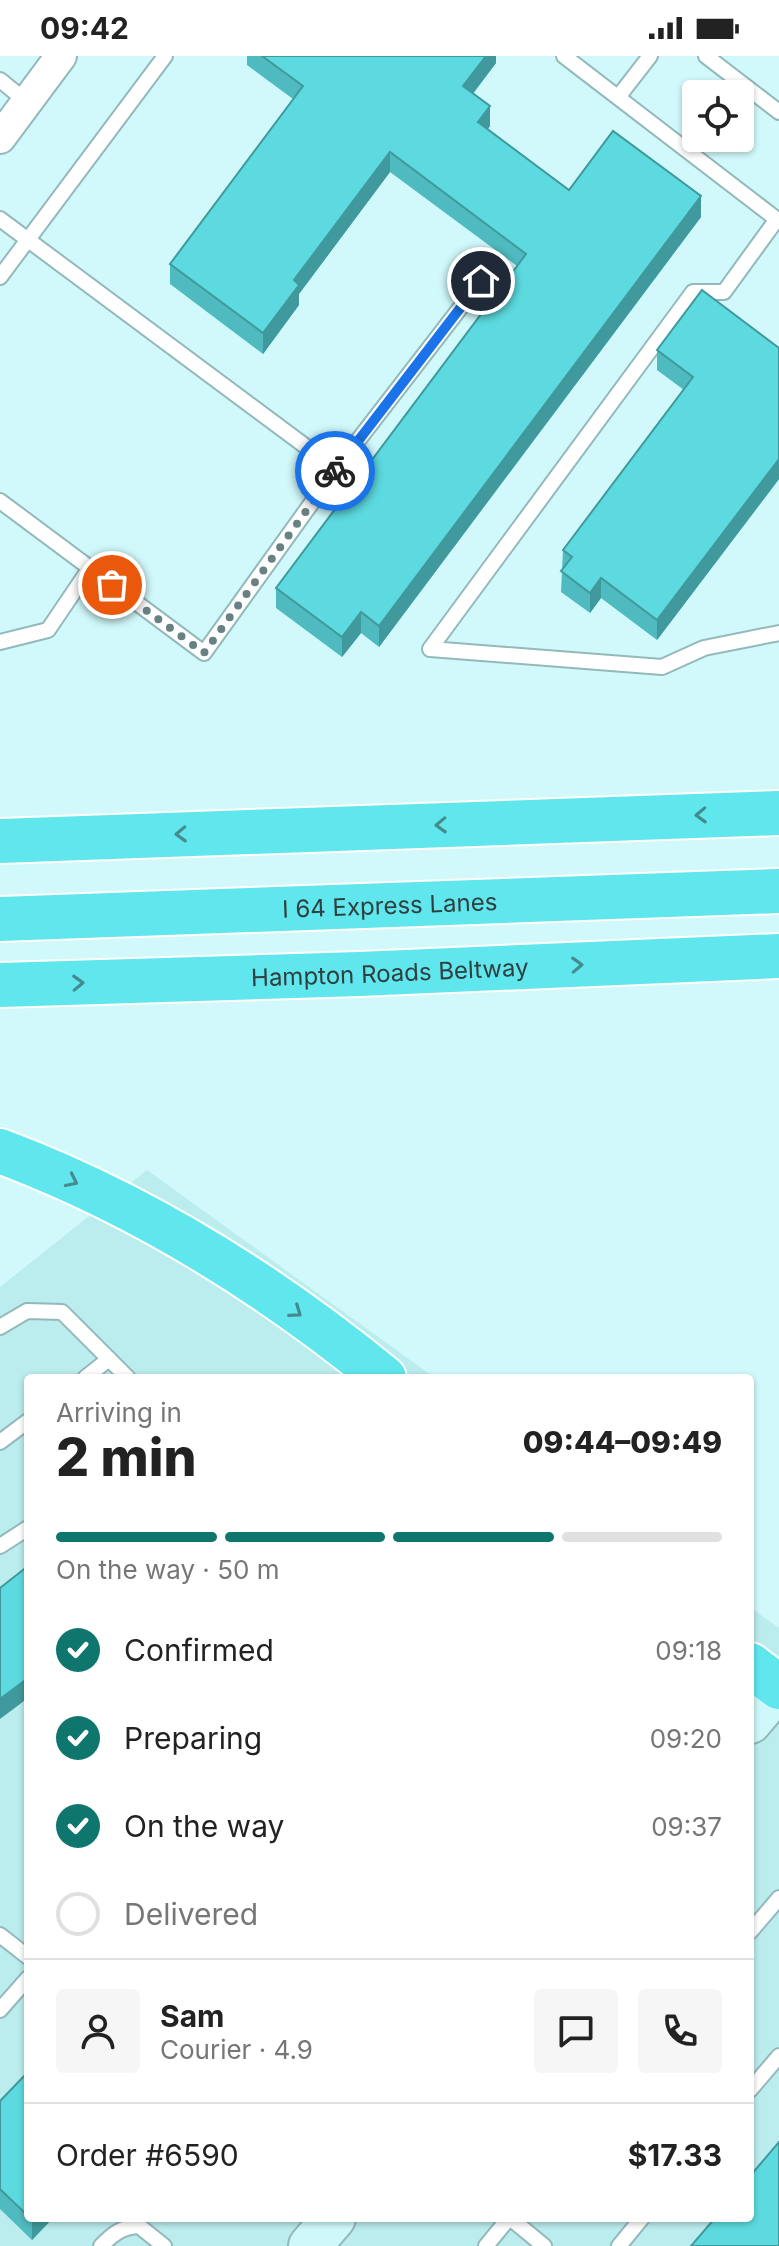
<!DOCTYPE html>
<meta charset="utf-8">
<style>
body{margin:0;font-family:Inter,sans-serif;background:#f6f6f6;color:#222;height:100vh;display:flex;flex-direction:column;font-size:30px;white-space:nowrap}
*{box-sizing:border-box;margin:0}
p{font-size:26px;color:#767676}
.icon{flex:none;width:44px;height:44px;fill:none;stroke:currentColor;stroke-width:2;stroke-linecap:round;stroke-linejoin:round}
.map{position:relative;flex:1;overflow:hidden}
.drawer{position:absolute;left:24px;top:1318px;width:730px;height:848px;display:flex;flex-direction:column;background:#fff;border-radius:8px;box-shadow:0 2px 6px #0004}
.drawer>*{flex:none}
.fabs{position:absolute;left:682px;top:24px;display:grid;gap:16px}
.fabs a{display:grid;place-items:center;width:72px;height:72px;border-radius:8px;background:#fff;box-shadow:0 2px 6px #0004;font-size:40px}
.pin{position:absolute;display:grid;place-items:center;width:68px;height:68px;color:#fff;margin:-34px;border:4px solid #fff;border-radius:50%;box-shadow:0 2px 8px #0007}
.courier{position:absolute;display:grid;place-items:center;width:80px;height:80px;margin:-40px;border:6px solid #1a73e8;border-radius:50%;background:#fff;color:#222;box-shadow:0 2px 10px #0007}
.head em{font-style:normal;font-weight:800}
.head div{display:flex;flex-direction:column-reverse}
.head{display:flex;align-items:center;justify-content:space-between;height:136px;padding:0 32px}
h1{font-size:52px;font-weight:800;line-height:60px}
.bar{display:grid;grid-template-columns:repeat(4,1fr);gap:12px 8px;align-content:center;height:96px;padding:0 32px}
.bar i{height:10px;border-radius:6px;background:#e0e0e0}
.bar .current{background:#0f766e}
.bar p{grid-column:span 4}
.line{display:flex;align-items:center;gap:20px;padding:0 32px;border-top:2px solid #e0e0e0}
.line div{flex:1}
.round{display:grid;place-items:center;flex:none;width:84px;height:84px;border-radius:8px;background:#f6f6f6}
ol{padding:0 32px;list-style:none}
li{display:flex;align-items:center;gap:24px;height:88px}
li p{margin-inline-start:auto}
li .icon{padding:8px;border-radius:50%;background:#0f766e;color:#fff;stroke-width:4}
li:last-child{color:#767676}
li i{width:44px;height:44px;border:4px solid #e0e0e0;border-radius:50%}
.status{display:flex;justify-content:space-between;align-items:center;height:56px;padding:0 40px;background:#fff;direction:ltr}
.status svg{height:22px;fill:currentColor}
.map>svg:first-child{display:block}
.built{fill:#bbecee}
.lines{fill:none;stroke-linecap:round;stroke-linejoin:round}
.lane-casing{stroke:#93b9ba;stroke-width:18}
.street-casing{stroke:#93b9ba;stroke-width:34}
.secondary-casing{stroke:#93b9ba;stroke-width:46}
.highway-casing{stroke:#fff;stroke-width:48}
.lane{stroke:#fff;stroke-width:14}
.street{stroke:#fff;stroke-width:30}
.secondary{stroke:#cff8fa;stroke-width:42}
.highway{stroke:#5fe7ed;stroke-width:44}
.wall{fill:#4fbbc0}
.shaded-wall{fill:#40999c}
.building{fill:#5cdadf;stroke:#40999c;stroke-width:2}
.oneway{stroke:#458b8e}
.done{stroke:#688182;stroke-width:8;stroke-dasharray:0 14.4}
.route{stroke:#1a73e8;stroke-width:10}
.labels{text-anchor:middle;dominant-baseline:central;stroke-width:7;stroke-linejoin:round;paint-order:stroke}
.street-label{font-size:24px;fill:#304041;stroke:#d1f9fb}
</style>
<div class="status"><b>09:42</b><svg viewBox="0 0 49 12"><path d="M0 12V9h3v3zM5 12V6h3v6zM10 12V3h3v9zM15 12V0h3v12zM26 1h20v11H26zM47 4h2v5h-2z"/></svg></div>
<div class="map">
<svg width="779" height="2190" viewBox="0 0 779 2190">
<rect width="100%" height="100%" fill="#d1f9fb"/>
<!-- built -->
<path class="built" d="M147,1114L435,1322H28V2162H750V1551L779,1572V2190H0V1231Z"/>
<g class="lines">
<!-- lane casing -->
<g class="lane-casing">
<g id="lane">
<path d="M564,0L779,165"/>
<path d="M706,0L779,56"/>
<path d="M0,24L27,46"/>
<path d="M619,40L650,0"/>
<path d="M0,163L336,413L481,225"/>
<path d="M777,163L724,236H693L430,593L662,611L704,592L779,577"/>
<path d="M0,221L165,0"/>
<path d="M0,445L204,597L336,413"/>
<path d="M0,586L48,574L90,512"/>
<path d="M0,1271L27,1255L62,1256L128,1322"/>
<path d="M85,1322L109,1303"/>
<path d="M0,1386L28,1365"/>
<path d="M0,1490L28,1472"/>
<path d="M750,1876L779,1842"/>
<path d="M0,1879L28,1901"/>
<path d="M0,1954L28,1922"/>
<path d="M750,2034L779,2000"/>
<path d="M510,2162L544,2190"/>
<path d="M101,2190C113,2178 121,2171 139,2170L164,2190"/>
<path d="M486,2190L509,2162"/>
<path d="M619,2190L642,2162"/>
</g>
</g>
<!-- street casing -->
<g class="street-casing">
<path id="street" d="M0,82L61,0"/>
</g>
<!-- secondary casing -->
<g class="secondary-casing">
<g id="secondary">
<path d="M750,1666L779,1632"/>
<path d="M310,2190L334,2162"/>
</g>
</g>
<!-- highway casing -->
<g class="highway-casing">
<g id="highway">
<path d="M0,785L779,757"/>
<path id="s1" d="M0,863L779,835"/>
<path id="s2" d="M0,929L359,918L779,900"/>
<path d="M0,1095C139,1147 269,1228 384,1322"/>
<path d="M750,1609L779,1631"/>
</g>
</g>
<!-- lane -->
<use href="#lane" class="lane"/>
<!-- street -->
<use href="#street" class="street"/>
<!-- secondary -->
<use href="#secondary" class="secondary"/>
<!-- highway -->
<use href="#highway" class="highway"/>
</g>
<!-- wall -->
<g class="wall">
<path d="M247,0H496V7L473,38L490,70L488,73L569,134L701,161L379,591L361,577L342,601L276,552V532L517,210L390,116L299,238V249L263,298L170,228V208L293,43L247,9Z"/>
<path d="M779,292V423L657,584L601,542L590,557L561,536L563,494L684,334L657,314V294Z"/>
<path d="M28,2016V2162H53L32,2184L0,2153V2045Z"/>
</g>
<!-- shaded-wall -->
<g class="shaded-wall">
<path d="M486,0H496V7L463,50V30Z"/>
<path d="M490,50V70L478,86V66Z"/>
<path d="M390,96V116L299,238V249L263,298V277L294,224Z"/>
<path d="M701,140V161L379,591V570Z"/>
<path d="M779,403V423L657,584V564Z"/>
<path d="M601,522V542L590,557V537Z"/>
<path d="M361,556V577L342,601V581Z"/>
<path d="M28,1622V1642L0,1663V1643Z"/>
<path d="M34,2162H53L32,2184V2164Z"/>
</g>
<!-- building -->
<g class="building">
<path d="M262,0H486L463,30L490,50L478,66L569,134L613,75L701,140L379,570L361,556L342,581L276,532L526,198L390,96L294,224L299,229L263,277L170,208L303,30Z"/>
<path d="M702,234L779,292V403L657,564L601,522L590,537L561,515L572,501L563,494L693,321L657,294Z"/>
<path d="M28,1510V1622L0,1643V1532Z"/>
<path d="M28,2016V2160L0,2133V2045Z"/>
<path d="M779,2086V2190H691L715,2162H750V2120Z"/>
</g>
<!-- one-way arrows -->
<defs><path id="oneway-chevron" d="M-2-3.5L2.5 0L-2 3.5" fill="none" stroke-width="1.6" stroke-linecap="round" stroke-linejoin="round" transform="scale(2)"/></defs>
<g class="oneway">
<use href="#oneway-chevron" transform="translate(701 759) rotate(178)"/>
<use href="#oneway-chevron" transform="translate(441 769) rotate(178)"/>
<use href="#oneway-chevron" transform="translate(181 778) rotate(178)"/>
<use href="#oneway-chevron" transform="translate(577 909) rotate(-2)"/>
<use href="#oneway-chevron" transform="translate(78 927) rotate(-2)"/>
<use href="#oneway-chevron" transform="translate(72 1125) rotate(26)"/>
<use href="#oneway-chevron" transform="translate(296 1256) rotate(35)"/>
</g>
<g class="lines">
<!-- done -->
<path class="done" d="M112,529L204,597L335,415"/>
<!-- route -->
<path class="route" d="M335,415L481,225"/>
</g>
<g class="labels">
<!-- street labels -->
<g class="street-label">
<text stroke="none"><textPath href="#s1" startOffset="390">I 64 Express Lanes</textPath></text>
<text stroke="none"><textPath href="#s2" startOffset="390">Hampton Roads Beltway</textPath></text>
</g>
</g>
</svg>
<div class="fabs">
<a><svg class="icon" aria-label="locate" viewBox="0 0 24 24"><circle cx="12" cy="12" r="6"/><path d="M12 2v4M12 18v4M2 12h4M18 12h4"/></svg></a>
</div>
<div class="pin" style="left:112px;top:529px;background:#ea580c"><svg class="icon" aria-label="bag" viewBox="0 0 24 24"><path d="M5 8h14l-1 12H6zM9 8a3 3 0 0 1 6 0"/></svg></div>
<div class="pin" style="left:481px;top:225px;background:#1f2937"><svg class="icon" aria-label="home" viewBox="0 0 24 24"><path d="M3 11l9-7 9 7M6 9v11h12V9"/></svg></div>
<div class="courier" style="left:335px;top:415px"><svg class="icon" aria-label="bike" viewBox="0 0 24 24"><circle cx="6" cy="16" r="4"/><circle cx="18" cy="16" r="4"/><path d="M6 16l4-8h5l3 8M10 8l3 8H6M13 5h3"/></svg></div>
<section class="drawer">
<div class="head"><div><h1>2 min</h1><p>Arriving in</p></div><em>09:44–09:49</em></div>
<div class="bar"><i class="current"></i><i class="current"></i><i class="current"></i><i></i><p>On the way · 50 m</p></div>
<ol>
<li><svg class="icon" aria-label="check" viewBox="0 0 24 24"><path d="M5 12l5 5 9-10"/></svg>Confirmed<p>09:18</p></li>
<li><svg class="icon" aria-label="check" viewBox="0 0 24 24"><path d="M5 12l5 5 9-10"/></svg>Preparing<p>09:20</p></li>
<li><svg class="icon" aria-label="check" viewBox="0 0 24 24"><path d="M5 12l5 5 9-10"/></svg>On the way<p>09:37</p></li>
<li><i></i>Delivered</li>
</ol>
<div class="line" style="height:144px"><a class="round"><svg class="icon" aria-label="person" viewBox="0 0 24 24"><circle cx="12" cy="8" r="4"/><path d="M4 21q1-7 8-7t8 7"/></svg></a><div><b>Sam</b><p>Courier · 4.9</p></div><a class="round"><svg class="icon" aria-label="chat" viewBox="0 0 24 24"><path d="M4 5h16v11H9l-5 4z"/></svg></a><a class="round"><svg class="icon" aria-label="phone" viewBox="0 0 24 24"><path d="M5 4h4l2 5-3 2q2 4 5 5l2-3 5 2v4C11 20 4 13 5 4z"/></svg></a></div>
<div class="line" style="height:104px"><div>Order #6590</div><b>$17.33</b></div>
</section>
</div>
